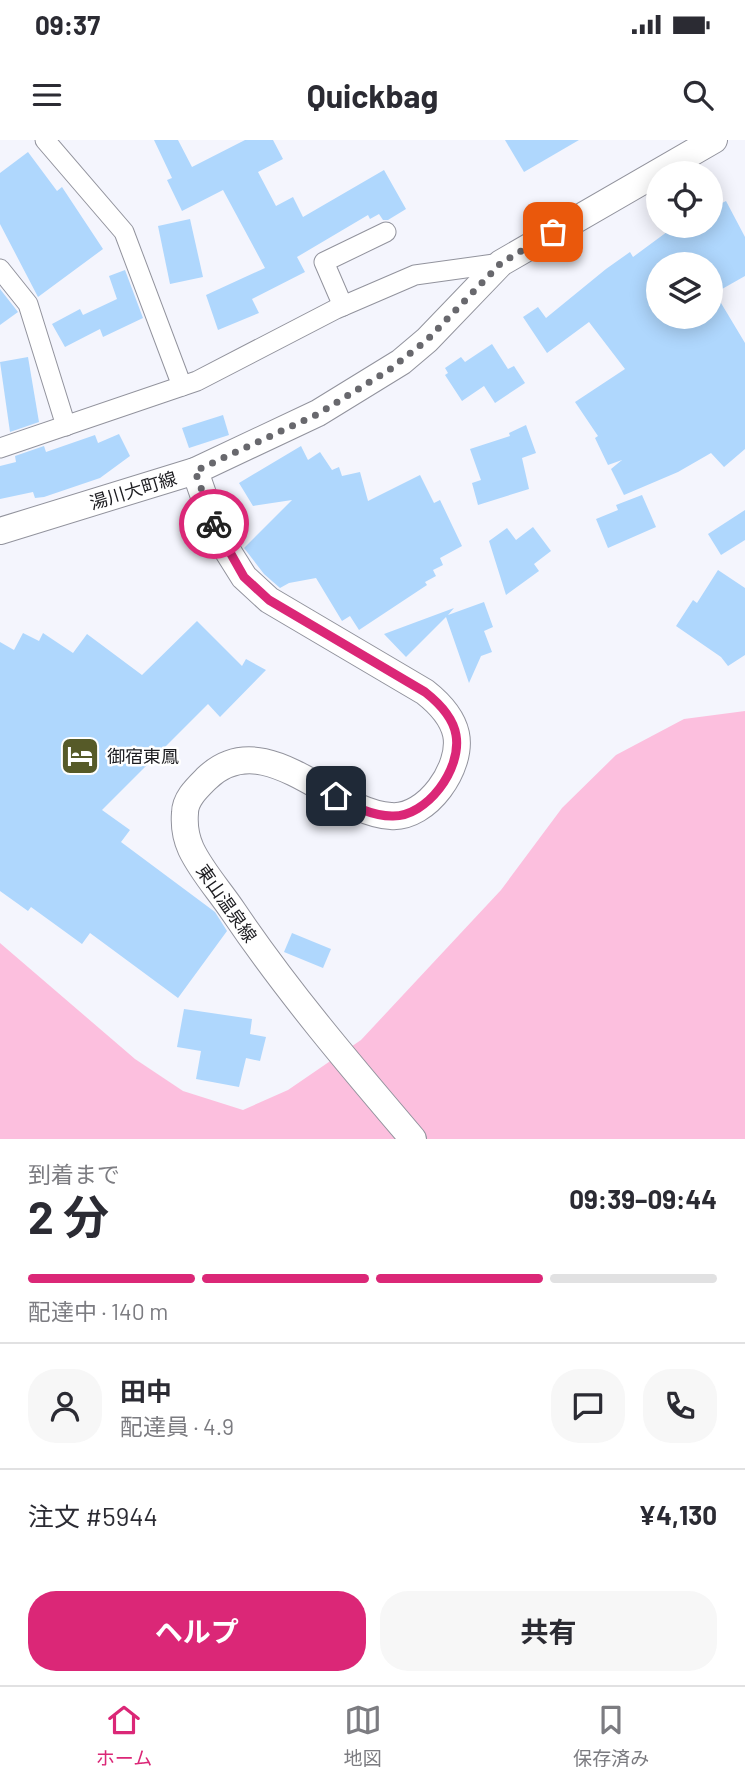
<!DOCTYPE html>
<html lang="ja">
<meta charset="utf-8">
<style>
body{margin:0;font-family:Barlow,"Noto Sans JP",sans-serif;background:#f7f7f7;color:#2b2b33;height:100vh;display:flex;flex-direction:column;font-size:26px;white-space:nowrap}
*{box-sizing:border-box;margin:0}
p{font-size:23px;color:#7c7c81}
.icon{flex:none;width:38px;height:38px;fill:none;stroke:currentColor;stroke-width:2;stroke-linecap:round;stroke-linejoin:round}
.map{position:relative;height:999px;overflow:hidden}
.sheet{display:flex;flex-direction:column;background:#fff;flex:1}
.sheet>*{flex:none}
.buttons{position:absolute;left:646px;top:21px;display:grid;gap:14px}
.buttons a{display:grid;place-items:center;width:77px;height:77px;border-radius:50%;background:#fff;box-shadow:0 4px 18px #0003;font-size:35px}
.pin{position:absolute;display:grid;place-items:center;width:60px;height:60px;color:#fff;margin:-30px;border-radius:14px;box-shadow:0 4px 10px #0006}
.courier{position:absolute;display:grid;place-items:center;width:70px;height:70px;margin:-35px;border:5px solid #db2777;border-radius:50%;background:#fff;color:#222;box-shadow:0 2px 9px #0007}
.summary em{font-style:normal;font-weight:700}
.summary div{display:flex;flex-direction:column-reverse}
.summary{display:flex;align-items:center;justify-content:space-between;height:119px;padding:0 28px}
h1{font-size:46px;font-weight:700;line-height:52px}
.bar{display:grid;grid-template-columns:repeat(4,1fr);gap:10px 7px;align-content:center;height:84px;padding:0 28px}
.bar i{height:9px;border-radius:5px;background:#e1e1e2}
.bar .active{background:#db2777}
.bar p{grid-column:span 4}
.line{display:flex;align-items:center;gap:18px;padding:0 28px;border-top:2px solid #e1e1e2}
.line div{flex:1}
.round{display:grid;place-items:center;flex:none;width:74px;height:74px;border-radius:28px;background:#f7f7f7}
.action{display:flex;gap:14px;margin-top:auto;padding:14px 28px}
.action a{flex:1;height:80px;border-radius:28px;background:#db2777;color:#fff;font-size:28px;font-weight:700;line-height:80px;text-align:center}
.action a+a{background:#f7f7f7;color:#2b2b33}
.status{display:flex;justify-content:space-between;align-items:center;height:49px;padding:0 35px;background:#fff;direction:ltr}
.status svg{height:19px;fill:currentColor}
header{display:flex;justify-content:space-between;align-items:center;height:91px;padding:0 28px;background:#fff;font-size:32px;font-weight:700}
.menu{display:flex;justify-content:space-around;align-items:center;height:98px;border-top:2px solid #e1e1e2;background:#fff;font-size:19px;color:#7c7c81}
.menu a{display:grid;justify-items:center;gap:4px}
.menu .active{color:#db2777}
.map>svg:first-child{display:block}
.green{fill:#fcbfde}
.building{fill:#afd7fd;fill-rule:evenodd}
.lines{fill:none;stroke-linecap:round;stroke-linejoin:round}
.street-casing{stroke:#92939d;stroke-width:21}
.secondary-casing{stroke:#92939d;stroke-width:28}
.street{stroke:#fff;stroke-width:19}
.secondary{stroke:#fff;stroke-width:26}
.done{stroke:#68686d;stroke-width:7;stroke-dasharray:0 12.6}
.route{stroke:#db2777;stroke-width:9}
.labels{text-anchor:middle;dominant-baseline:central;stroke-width:5;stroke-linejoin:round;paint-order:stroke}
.street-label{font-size:18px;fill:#1c1c20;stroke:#fff}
.poi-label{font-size:18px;fill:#1c1c20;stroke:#fff;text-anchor:start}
</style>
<div class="status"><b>09:37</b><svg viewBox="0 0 49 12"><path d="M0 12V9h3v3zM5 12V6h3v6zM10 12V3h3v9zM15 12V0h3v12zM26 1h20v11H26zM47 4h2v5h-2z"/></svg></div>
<header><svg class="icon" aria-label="menu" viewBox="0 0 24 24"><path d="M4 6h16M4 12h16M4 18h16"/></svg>Quickbag<svg class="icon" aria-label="search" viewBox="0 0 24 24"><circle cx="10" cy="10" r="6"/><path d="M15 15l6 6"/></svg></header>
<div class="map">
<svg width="745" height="999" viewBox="0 0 745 999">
<rect width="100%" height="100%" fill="#f4f5fd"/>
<!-- green -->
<path class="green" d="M745,571V999H0V803L135,919L183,951L243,970L288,950L361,900L501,750L562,668L616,615L684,579Z"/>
<!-- building -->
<g class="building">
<path d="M154,0H178L192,27L245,0H273L283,19L258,32L276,66L293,57L303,77L384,30L406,69L388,80H383L379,74L370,79L368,75L297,117L305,132L252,159L259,173L218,190L206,155L265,128L223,50L182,71L167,40L172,38Z"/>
<path d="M505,0H579L524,32Z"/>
<path d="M28,12L57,51L62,47L103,109L38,157L0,84V33Z"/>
<path d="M726,61L745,97V136L715,153L745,203V309L724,327L711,313L678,332L624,355L611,329L622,320L608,325L595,298L598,296L575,262L625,229L589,182L547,213L523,177L538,167L546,178L606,129L630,112L633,117L675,86H710V69ZM658,124H710V177H658Z"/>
<path d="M190,79L203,137L170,144L158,86Z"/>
<path d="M125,130L143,178L103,197L100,189L65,207L52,184L80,169L83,175L117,159L109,136Z"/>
<path d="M0,149L18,172L0,185Z"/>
<path d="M492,204L508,229L514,226L525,243L495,263L484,246L462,261L445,235L448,233L445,228L461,217L465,222Z"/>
<path d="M28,217L39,282L10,292L0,222Z"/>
<path d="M223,275L229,295L189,308L182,288Z"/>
<path d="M526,285L536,313L522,318L529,349L478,365L472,343L481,340L470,309L510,296L509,293Z"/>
<path d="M119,294L130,316L100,338L44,357L35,358L33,352L0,359V326L16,322L15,316L44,306L46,312L95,295L98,303Z"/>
<path d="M301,306L308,320L320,312L332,330L339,327L342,336L360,332L368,361L420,335L434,363L440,360L462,406L440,418L443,425L433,430L436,436L425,442L427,445L359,490L350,476L342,481L316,438L289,443L280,448L264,434L244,408L292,360L253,366L239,343Z"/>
<path d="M642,355L656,387L608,408L596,379L618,370L616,365Z"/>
<path d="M745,370V400L721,415L708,394Z"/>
<path d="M533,387L551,411L534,424L539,431L506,455L489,401L507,388L516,400Z"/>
<path d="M718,430L745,448V515L728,526L721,517L676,486L693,460L697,463Z"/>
<path d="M484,462L493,487L484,491L492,512L481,516L469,543L446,477L406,517L384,494L454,468L448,475Z"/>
<path d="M197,481L242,526L246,519L266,530L220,577L208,564L102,670L130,690L121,702L215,772L227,791L178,858L90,793L82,804L31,767L28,771L0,751V502L14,510L23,493L39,501L43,493L73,513L87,494L142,535Z"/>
<path d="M292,793L331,809L323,828L284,812Z"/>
<path d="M184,869L252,879L250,894L266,897L260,921L246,918L239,947L196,939L201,911L177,907Z"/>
</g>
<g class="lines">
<!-- street casing -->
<g class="street-casing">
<g id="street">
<path d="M45,0L124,92L182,246"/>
<path d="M0,129L28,164L66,286"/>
<path d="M343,166L324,122L386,92"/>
<path d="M0,308L197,241L336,169L415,135L501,123"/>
</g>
</g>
<!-- secondary casing -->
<g class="secondary-casing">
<g id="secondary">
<path d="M195,331L217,394L244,437L269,460L425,552C439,563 452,576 456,594C463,627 427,679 391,676C332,673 265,583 207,638C197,648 185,659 185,673C184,685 186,698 191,709C202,732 219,750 233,771C287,851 350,925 413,999"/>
<path d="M0,391L195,331L318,273L401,222L427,200L501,123L714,0"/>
</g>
</g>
<!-- street -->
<use href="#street" class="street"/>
<!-- secondary -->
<use href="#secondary" class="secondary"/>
</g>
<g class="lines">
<!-- done -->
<path class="done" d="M214,384L195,331L318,274L389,230L427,200L501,123L553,92"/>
<!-- route -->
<path class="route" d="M214,384L244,437L269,460L425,552C439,563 453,577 456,595C462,629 427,677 392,676C371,676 354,666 336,656"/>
</g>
<!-- icons -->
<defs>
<g id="hotel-square" transform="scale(2.0125)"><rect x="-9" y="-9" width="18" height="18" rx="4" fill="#565a28" stroke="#fff"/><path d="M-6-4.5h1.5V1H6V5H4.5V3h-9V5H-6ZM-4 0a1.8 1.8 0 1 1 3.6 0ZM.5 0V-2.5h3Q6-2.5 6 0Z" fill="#fff"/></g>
</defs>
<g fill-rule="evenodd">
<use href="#hotel-square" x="80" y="616"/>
</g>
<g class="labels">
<!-- street labels -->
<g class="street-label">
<text transform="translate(133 350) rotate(-17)">湯川大町線</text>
<text transform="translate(227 763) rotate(55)">東山温泉線</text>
</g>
<!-- poi labels -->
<g class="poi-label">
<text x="107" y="616">御宿東鳳</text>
</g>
</g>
</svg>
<div class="buttons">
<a><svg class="icon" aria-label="locate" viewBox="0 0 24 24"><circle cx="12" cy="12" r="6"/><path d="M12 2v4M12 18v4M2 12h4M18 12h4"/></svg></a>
<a><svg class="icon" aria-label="layers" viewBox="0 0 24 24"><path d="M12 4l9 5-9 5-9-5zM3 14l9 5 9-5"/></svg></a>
</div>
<div class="pin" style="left:553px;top:92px;background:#ea580c"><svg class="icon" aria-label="bag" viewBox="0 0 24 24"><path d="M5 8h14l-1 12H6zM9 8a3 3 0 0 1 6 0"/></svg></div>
<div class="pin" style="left:336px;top:656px;background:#1f2937"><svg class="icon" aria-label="home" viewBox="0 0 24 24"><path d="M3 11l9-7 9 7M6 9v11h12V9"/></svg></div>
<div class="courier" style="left:214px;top:384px"><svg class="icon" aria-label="bike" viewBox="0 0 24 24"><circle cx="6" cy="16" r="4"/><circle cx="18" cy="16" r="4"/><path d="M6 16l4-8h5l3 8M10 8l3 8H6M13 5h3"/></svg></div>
</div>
<section class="sheet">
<div class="summary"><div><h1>2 分</h1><p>到着まで</p></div><em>09:39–09:44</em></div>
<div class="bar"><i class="active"></i><i class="active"></i><i class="active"></i><i></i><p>配達中 · 140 m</p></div>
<div class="line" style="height:126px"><a class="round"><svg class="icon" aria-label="person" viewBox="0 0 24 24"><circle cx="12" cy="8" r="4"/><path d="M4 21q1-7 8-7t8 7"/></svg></a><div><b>田中</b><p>配達員 · 4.9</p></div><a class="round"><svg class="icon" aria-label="chat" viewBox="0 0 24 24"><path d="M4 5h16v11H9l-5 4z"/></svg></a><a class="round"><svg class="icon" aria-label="phone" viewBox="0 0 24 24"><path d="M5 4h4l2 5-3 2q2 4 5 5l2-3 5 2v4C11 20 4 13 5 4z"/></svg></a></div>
<div class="line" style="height:91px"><div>注文 #5944</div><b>¥4,130</b></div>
<div class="action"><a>ヘルプ</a><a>共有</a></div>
</section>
<nav class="menu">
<a class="active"><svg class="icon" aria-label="home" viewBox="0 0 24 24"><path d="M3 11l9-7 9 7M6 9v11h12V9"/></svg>ホーム</a>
<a><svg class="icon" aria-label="map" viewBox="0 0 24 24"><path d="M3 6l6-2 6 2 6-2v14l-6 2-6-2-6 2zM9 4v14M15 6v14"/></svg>地図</a>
<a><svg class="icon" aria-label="saved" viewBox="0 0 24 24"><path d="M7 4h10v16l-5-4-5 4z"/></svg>保存済み</a>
</nav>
